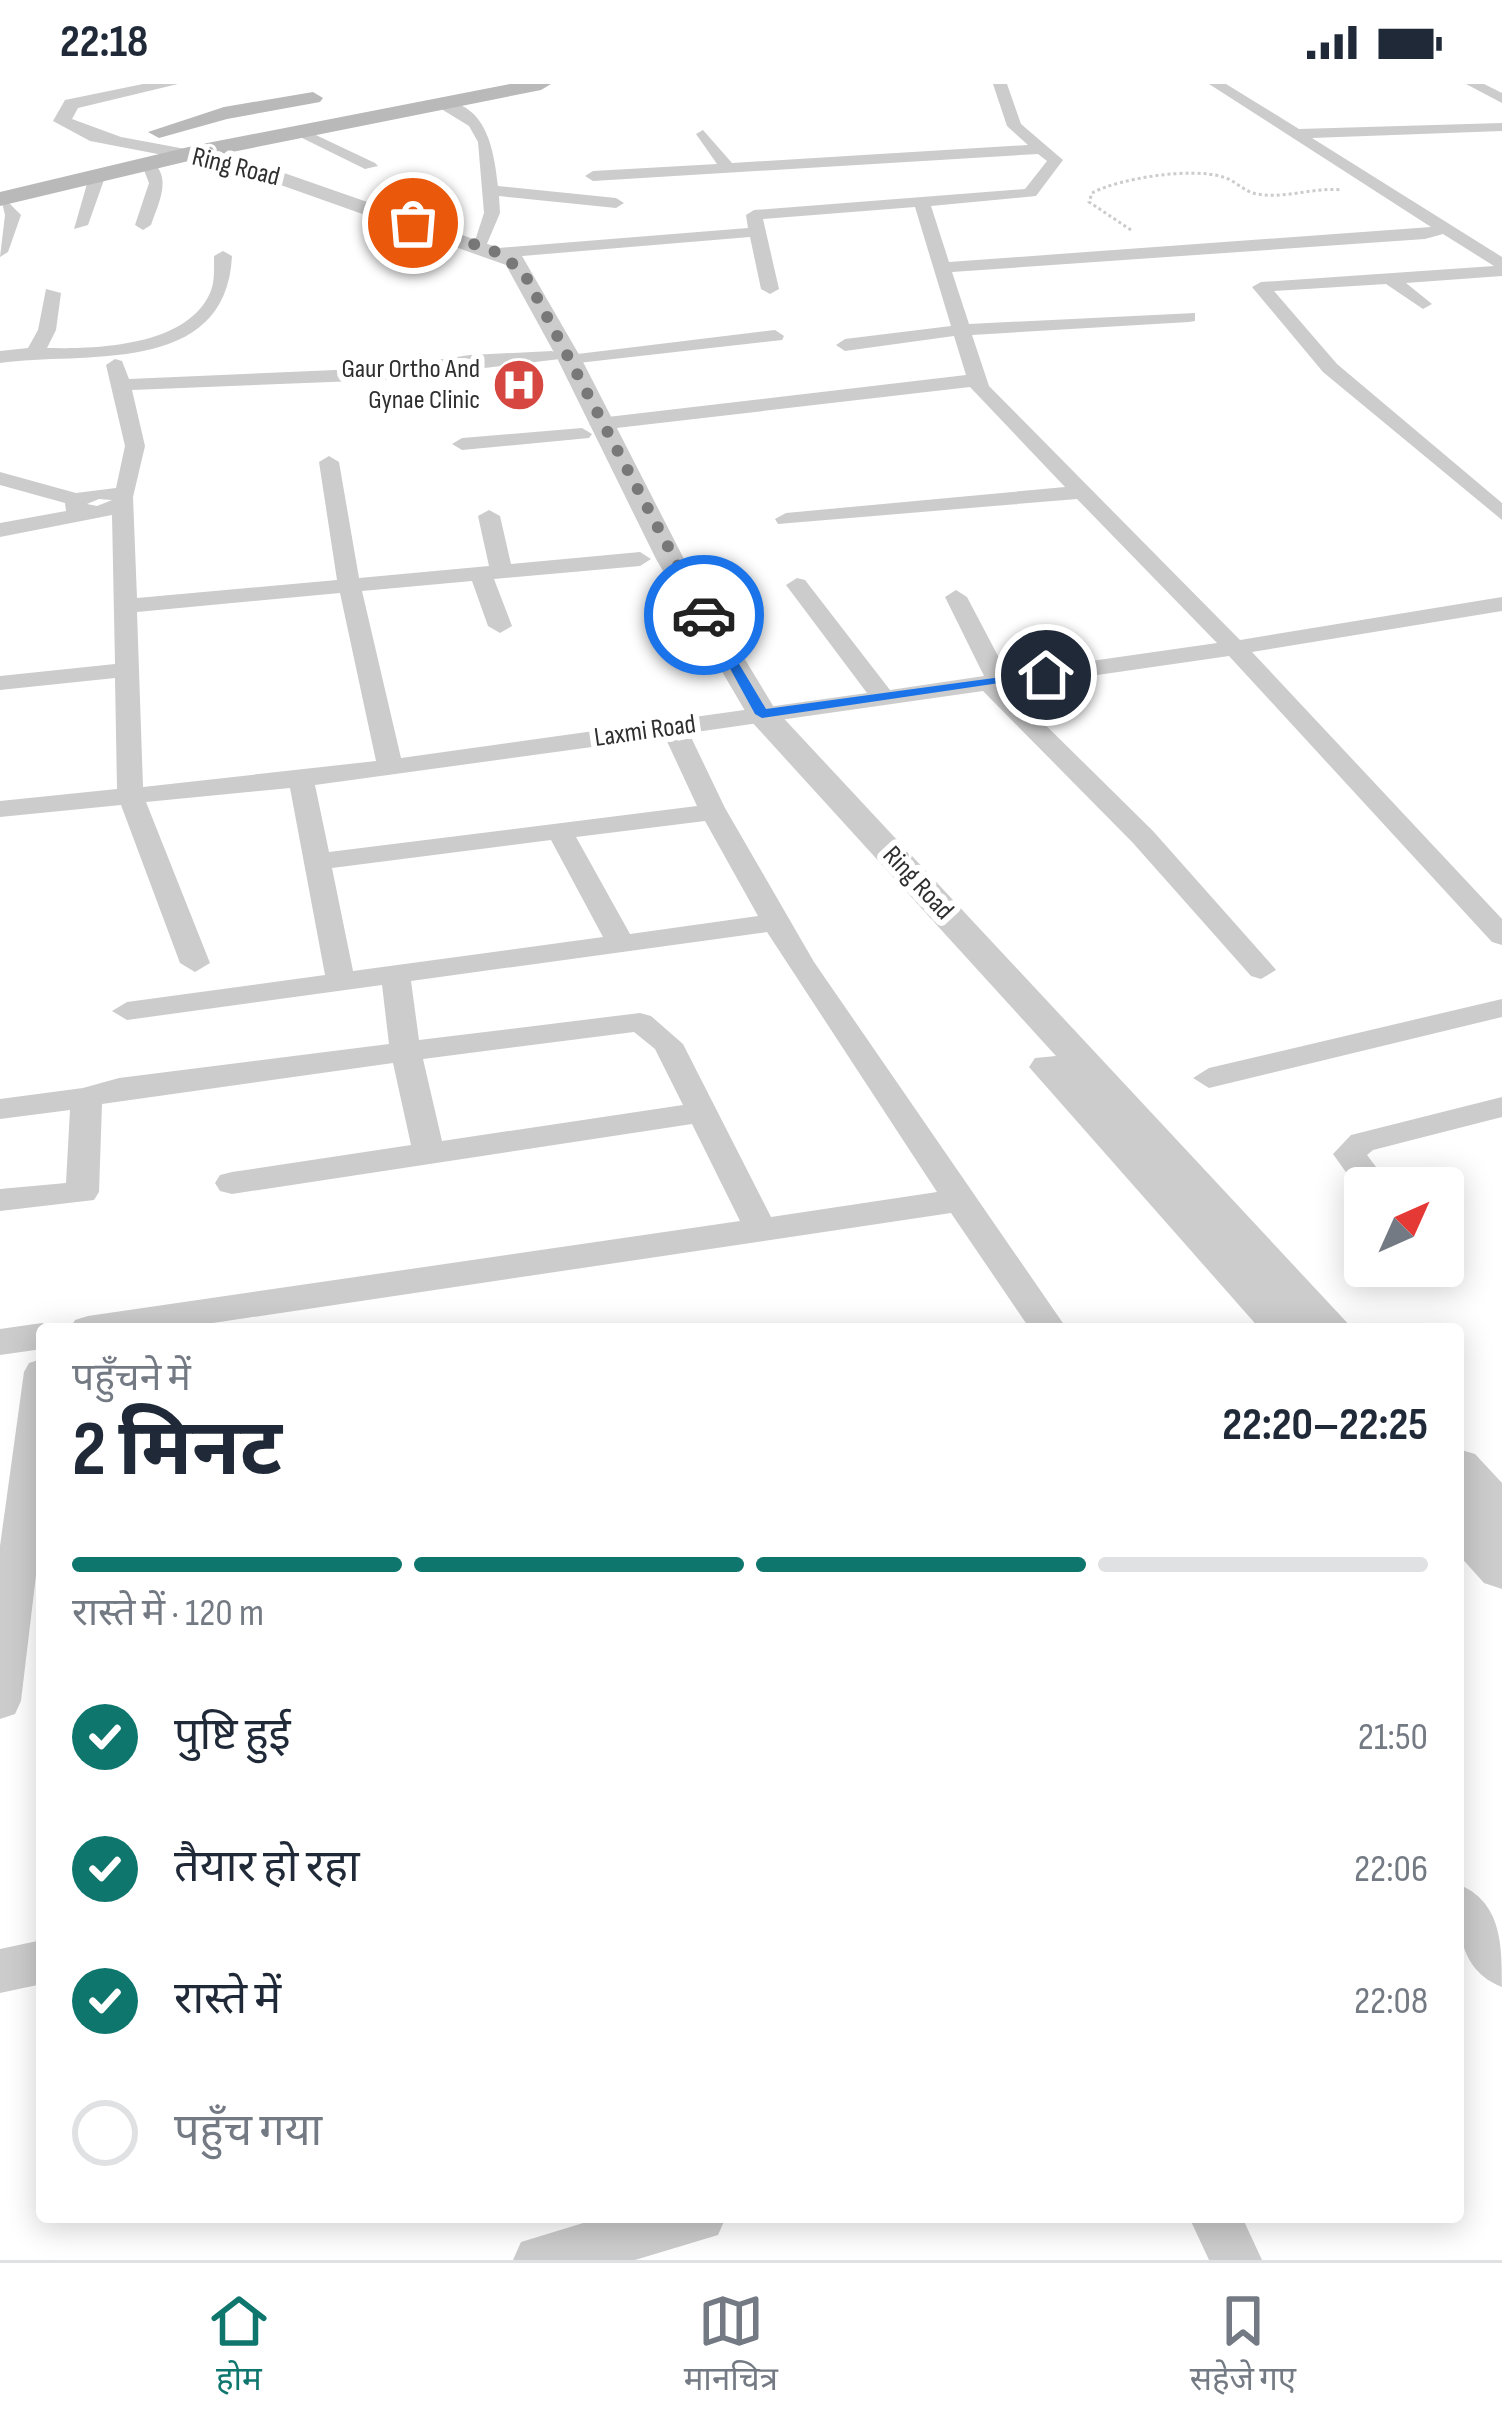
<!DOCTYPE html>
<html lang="hi">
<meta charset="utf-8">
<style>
body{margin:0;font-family:"Sofia Sans Condensed","Noto Sans Devanagari",sans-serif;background:#f2f2f3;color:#1f2937;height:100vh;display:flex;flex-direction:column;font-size:45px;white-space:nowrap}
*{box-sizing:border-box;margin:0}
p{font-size:39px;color:#747a83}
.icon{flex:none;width:66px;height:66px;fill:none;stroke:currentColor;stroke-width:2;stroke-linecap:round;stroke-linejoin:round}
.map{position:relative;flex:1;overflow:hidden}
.side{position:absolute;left:36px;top:1239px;width:1428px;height:900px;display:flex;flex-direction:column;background:#fff;border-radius:12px;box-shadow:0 6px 30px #0003}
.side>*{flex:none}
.needle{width:78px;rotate:45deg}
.tools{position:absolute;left:1344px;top:1083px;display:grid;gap:24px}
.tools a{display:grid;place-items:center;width:120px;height:120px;border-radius:12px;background:#fff;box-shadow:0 6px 30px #0003;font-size:60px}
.pin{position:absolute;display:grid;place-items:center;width:102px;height:102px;color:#fff;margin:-51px;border:6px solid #fff;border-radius:50%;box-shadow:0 3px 12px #0007}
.courier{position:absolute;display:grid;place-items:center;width:120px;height:120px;margin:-60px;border:9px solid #1a73e8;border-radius:50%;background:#fff;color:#222;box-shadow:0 3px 15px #0007}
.head em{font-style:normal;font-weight:700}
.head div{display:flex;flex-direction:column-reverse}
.head{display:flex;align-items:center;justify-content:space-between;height:204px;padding:0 36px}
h1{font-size:78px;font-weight:700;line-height:90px}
.bar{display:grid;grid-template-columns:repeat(4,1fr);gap:18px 12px;align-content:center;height:144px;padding:0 36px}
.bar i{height:15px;border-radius:9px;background:#e0e1e3}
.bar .selected{background:#0f766e}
.bar p{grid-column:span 4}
ol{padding:0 36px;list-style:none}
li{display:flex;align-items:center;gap:36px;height:132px}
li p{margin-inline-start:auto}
li .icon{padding:12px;border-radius:50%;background:#0f766e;color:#fff;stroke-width:4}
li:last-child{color:#747a83}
li i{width:66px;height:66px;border:6px solid #e0e1e3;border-radius:50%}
.status{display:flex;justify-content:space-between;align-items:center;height:84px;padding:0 60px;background:#fff;direction:ltr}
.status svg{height:33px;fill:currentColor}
.dock{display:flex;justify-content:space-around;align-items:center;height:168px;border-top:3px solid #e0e1e3;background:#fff;font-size:33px;color:#747a83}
.dock a{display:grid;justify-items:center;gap:6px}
.dock .selected{color:#0f766e}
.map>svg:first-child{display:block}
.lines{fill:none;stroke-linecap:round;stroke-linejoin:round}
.path{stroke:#ccc;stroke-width:3;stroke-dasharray:3 3;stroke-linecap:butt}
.minor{fill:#ccc;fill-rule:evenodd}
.tertiary{fill:#ccc;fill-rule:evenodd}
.secondary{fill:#b9b9b9;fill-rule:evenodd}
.route{fill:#1a73e8}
.done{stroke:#787878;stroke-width:12;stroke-dasharray:0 21.6}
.labels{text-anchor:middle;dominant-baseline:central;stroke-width:12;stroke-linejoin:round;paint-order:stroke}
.far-street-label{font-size:27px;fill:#2f2f2f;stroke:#fff}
.far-poi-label{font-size:27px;fill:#2f2f2f;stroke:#fff;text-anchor:end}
</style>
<div class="status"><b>22:18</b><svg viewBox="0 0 49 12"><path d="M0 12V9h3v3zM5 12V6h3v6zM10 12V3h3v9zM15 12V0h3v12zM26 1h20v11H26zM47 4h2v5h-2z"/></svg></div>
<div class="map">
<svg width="1502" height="2176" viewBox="0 0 1502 2176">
<rect width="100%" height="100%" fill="#fff"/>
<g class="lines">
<!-- path -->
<path class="path" d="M1131,146L1089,118L1092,109C1120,94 1192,83 1223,93C1235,96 1244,108 1257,110C1286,115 1313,103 1342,106"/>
<!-- minor -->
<g class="minor">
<path d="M993,0H1007L1021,40L1063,76L1036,112L931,122L949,178L1431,143L1209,0H1226L1299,45L1502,39V47L1312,54L1502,173V192L1406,199L1432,220L1423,225L1386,200L1274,207L1337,280L1502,419V436L1323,288L1252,203L1261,198L1494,182L1443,150L1425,155L952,188L969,240L1195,229V237L1189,238L972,251L989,302L1240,556L1502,513V527L1252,568L1502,835V861L1492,858L1229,572L1008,604L1153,747L1271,880L1276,886L1261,895L1251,892L1133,759L983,607L689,649L725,724L814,878L1067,1245H1030L951,1129L173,1245H70L75,1236L88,1232L740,1137L692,1040L232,1110L220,1107L215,1099L220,1091L232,1088L411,1061L393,979L102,1020L99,1108L94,1116L0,1127V1105L66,1099L70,1026L0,1035V1015L83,1004L119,994L389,960L382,901L127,936L112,927L127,918L325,891L290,704L146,718L210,879L195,888L180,879L121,721L0,733V717L117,705L115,594L0,606V592L115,580L112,431L0,453V439L66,427L65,419L0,401V388L76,409L116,404L125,362L106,281L115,275L122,277L129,295L382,284L470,271L552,267L561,272L775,246L784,252L782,256L569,280L560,275L382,296L132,306L145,362L133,413L137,514L337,496L319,378L329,372L339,378L359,494L489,482L478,432L489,426L500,432L511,480L640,468L651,475L640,482L494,495L512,542L500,549L488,542L472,497L362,507L401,674L867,609L786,501L797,494L805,496L890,606L984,592L945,513L956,506L967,513L1007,589L1217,559L1077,415L778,440L775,435L786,429L1065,403L970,303L599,346L589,340L599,334L966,291L954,252L845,267L836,261L845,255L951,242L915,123L763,135L779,205L770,210L761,205L750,153L498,174L490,169L498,164L748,144L746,131L754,126L1025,105L1047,77L1038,70L593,97L585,92L593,87L717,80L696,50L703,46L732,79L1028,61L1007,42ZM99,415L112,416L97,422L87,420ZM340,509L376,677L143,703L137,528ZM665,653L697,722L329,768L315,701ZM705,737L758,832L630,850L576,753ZM551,756L603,853L353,887L332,784ZM767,848L937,1108L771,1133L683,960L651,932L640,929L419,956L411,897ZM634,948L655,965L683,1021L442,1057L423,975Z"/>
<path d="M1466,0H1484L1502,9V19Z"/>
<path d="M438,17C486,16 494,65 498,102L616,114L624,119L616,124L499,112L500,129L486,162L472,166L484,129L478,58L469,42L438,23Z"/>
<path d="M301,44L375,79L378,82L365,85L296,51Z"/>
<path d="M150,76C173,92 159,118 151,141L143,146L135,141L149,99L142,81Z"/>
<path d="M97,88L105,93L88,141L74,145L89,93Z"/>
<path d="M0,110L21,131L8,168L0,173L5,131Z"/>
<path d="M223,167L232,172C226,294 82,267 0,279V267L28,264L38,246L46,205L61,209L56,246L47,264C95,265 186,263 210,209C215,198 214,184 214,172Z"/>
<path d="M582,344L592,350L589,354L462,366L452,360L462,354Z"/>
<path d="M1502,915V933L1209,1004L1193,994L1209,984Z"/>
<path d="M1502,1013V1033L1373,1066L1367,1071L1392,1104H1365L1363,1112L1333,1070L1351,1051Z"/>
<path d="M42,1239L56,1245H42V1265L0,1271V1245Z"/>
<path d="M42,1275V1441L21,1617L15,1630L0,1635V1462L24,1288L29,1279Z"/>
<path d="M1458,1800C1502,1818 1502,1861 1502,1903C1457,1885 1458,1842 1458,1800Z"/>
<path d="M42,1856V1900L0,1909V1865Z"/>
<path d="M603,2133H726L718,2151L635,2176H513L521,2158Z"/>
<path d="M1189,2133H1242L1262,2176H1209Z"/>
</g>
<!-- tertiary -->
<g class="tertiary">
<path d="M143,0H178L78,24L72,35L121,53L250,77L522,172L581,274L684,475L775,625L1353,1245H1260L1029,983L1035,974L1056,972L751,637L656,475L557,274L506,181L236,85L90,57L53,37L65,16Z"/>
<path d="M1458,1365L1475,1370L1502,1399V1505L1484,1499L1458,1470Z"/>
</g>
<!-- secondary -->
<g class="secondary">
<path d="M510,0H551L541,6L197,75L0,122V108L197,61Z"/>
<path d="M313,8L323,14L320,18L227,35L159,54L148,48L224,23Z"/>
</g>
</g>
<!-- route -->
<path class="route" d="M699,528H708L766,625L1046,587L1053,591L762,634L755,630Z"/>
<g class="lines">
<!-- done -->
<path class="done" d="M413,139L499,169L524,189L704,531"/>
</g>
<!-- icons -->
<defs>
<g id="hospital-disc" transform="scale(2.7)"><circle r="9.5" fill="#d64741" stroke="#fff"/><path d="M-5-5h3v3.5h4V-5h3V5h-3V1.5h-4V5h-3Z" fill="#fff"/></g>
</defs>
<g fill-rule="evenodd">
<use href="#hospital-disc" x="519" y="301"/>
</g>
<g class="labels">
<!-- far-street labels -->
<g class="far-street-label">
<text transform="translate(236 83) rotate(14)">Ring Road</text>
<text transform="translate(645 647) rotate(-8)">Laxmi Road</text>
<text transform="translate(918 799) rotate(47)">Ring Road</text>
</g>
<!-- far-poi labels -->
<g class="far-poi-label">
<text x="480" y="285">Gaur Ortho And<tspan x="480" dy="31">Gynae Clinic</tspan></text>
</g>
</g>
</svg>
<div class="tools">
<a><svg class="needle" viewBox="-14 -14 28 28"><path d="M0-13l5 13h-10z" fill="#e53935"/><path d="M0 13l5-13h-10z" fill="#747a83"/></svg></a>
</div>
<div class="pin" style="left:413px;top:139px;background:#ea580c"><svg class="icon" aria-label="bag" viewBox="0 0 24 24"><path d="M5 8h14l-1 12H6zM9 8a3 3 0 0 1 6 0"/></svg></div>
<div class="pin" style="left:1046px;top:591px;background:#1f2937"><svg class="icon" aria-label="home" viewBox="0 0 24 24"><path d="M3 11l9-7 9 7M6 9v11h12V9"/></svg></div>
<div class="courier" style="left:704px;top:531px"><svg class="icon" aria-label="car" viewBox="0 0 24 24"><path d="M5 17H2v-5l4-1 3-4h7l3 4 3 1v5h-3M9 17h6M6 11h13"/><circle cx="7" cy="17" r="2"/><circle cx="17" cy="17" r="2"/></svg></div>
<section class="side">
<div class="head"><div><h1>2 मिनट</h1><p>पहुँचने में</p></div><em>22:20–22:25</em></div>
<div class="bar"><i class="selected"></i><i class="selected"></i><i class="selected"></i><i></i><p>रास्ते में · 120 m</p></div>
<ol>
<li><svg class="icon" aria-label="check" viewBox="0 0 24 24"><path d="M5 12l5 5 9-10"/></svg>पुष्टि हुई<p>21:50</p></li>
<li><svg class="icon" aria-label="check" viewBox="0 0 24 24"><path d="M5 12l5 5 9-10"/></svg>तैयार हो रहा<p>22:06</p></li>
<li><svg class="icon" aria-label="check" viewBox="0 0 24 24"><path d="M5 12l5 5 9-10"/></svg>रास्ते में<p>22:08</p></li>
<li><i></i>पहुँच गया</li>
</ol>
</section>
</div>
<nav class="dock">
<a class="selected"><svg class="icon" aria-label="home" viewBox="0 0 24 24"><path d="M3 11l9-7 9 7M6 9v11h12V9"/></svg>होम</a>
<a><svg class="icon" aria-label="map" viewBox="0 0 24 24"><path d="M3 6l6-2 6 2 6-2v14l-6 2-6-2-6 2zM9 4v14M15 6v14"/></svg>मानचित्र</a>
<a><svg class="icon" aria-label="saved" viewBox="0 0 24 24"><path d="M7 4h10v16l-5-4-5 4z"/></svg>सहेजे गए</a>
</nav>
